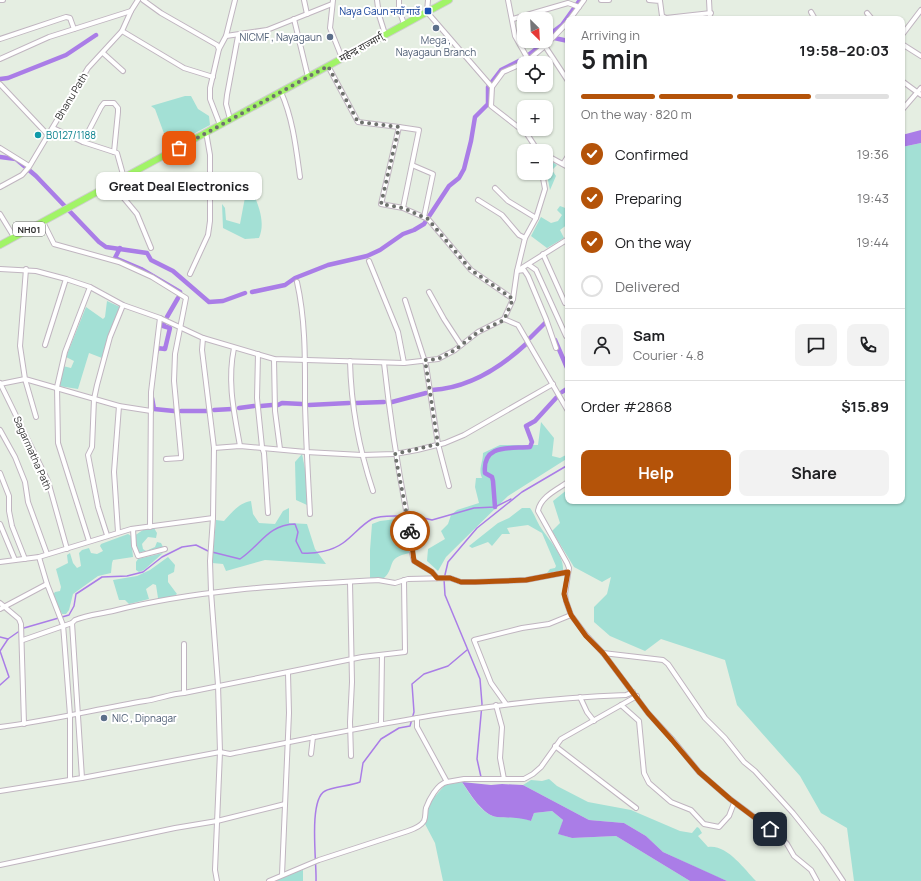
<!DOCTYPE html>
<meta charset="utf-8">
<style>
body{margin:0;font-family:Manrope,"Noto Sans Devanagari",sans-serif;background:#f2f2f2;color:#202124;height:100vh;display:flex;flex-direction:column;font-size:15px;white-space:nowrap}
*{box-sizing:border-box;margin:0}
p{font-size:13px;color:#757577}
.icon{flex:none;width:22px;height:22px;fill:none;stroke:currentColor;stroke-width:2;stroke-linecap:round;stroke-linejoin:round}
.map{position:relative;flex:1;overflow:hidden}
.details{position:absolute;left:565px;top:16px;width:340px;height:488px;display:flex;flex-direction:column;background:#fff;border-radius:8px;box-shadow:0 1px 3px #0004}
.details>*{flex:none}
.needle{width:26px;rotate:156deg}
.fabs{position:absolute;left:517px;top:12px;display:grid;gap:8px}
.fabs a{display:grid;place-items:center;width:36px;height:36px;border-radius:8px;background:#fff;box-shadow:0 1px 3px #0004;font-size:20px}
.pin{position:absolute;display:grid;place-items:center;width:34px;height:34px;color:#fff;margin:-17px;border-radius:8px;box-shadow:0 2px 6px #0006}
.courier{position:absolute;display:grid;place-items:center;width:40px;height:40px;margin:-20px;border:3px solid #b45309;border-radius:50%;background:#fff;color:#222;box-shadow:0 1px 5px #0007}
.bubble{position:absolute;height:28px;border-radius:8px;background:#fff;box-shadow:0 1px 3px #0004;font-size:13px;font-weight:700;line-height:28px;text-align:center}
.headline em{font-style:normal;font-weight:700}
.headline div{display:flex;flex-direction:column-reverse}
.headline{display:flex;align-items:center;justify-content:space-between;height:68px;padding:0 16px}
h1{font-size:26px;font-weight:700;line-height:30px}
.bar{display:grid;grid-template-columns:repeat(4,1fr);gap:6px 4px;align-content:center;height:48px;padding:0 16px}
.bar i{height:5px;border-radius:3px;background:#e0e0e0}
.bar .on{background:#b45309}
.bar p{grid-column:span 4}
.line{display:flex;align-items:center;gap:10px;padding:0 16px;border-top:1px solid #e0e0e0}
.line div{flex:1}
.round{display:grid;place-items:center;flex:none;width:42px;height:42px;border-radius:8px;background:#f2f2f2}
ol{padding:0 16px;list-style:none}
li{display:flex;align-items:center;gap:12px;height:44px}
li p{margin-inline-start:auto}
li .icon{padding:4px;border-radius:50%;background:#b45309;color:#fff;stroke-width:4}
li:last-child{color:#757577}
li i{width:22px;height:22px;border:2px solid #e0e0e0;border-radius:50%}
.cta{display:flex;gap:8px;margin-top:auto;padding:8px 16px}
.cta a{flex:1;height:46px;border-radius:8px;background:#b45309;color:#fff;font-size:16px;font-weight:700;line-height:46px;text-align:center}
.cta a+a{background:#f2f2f2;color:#202124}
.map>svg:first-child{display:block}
.green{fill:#a3e0d5}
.water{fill:#aa7de7}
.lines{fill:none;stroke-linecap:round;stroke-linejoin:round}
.stream{stroke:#aa7de7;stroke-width:1.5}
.canal{stroke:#aa7de7;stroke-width:4.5}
.minor-casing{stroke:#c0b5c0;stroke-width:6}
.highway-casing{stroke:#cdcdcd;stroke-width:8}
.minor{stroke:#fff;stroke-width:4}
.highway{stroke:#a1f467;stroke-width:6}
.done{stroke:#6e716d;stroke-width:4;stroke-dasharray:0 7.2}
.route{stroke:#b45309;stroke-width:5}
.transit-dot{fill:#1a4fb4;stroke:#fff;stroke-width:1.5}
.service-dot{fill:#5c6f8a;stroke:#fff;stroke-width:1.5}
.culture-dot{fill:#0f9aa8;stroke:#fff;stroke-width:1.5}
.labels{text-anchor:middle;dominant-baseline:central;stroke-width:4;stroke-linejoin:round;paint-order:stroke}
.shield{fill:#fff;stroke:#6d6d6d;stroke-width:1}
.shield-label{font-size:9px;font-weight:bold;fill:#2e2e2e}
.transit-label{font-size:10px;fill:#164399;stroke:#fff;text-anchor:end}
.service-label{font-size:10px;fill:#4e5e75;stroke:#fff;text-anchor:end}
.street-label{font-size:10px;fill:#2e2e2e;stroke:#fff}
.culture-label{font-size:10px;fill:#0d838f;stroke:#fff;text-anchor:start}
</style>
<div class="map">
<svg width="921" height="881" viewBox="0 0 921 881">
<rect width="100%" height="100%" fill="#e5eee2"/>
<!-- green -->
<g class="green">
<path d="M185,96H191L198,109L209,116L210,125L169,147L155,109L151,106Z"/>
<path d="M921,143V881H854L847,828L821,813L800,776L737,705L725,660L661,639L645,651L610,636L594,622V607L607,594L611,577L602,582L574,567L552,531L560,523L553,501L568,489V501H902V147Z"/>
<path d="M546,158L557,165L552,170L556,176L550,190L546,170Z"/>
<path d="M246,192L254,195C260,209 265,224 259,238L245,239L223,228L222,204L225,208L226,220L240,224Z"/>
<path d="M560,206L568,209V224L560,230L564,238L547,248L531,236L541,217L551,223L558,221L562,215L557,210Z"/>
<path d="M107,301L120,307L102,358L89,353L78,389L59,386L63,366L71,368L74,361L66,357L86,307L103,319L105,317Z"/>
<path d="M541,422L554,438L552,456L560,458L568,454V458L508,496L446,557L438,571L427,561L428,549L445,539L441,531L448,524L451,515L457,510L479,503L475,487L476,478H482C478,469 483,463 483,453L500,445H538Z"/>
<path d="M302,454L307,479V505L296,500L295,462Z"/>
<path d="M251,501L253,514L259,523L275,524L283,511L289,508V523L307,524L315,549L326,564L265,560L226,571L223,564L212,563L216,520L224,521C232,512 239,503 251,501Z"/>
<path d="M522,508H530C535,515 537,522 541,528C549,540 564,555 563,570L547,573L550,569L555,568L556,566L542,533L528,525L507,528L510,534H502L492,546L488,542L472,548L469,546L498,523L509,518Z"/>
<path d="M404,518L407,523L410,553C384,558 397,567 383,579L370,578V550L372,524L380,521Z"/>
<path d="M154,528L157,533L156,538L148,537L142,544L143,549L146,551L155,547L157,542L161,543L163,547L137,553L134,536L143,530Z"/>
<path d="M128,534L131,536L133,557L113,560L112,563L111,573L98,576L73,594L69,610L66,614H62L52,596L55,592L60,591L61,587L56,569L68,563L67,555L70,553L73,563L77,568L81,566L79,553L82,550L89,548L91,553L97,554L103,551L100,546L101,544Z"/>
<path d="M163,553L144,570L139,572L136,570V562L138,559Z"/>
<path d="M168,557L175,565L174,572L168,575V582L177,594C172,598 164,599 158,598L156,585L153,584L146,589L149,599L129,604L125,600H119L113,580L137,576L150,570Z"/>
<path d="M549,779L557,786L588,802L631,810L680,831L692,833L697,827L699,828L702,833L698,836L708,847C727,844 744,869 756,881H727L715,876L663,852L646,836L624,823L589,820L523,785L531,780L542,781Z"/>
<path d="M462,782C469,793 483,816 497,817C510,818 518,816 531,821L534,813L552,811L563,820L559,834L572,838L616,836L690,881H443L435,843L425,824L430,802L445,785Z"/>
<path d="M303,870V881H276L288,874Z"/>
</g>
<!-- water -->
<g class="water">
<path d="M921,130V143L902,147V135Z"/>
<path d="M462,782L491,785L502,784L523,785L589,820L624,823L646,836L663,852L727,881H690L616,836L572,838L558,834L563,820L552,811L534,813L531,821C518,817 510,818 497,817C483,816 469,792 462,782Z"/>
</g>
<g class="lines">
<!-- stream -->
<g class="stream">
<path d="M411,515L432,520L474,508L495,507L511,499"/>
<path d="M212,552L240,559C261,545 267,525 295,524L298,532L296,541L302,553C315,554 332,551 343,543C353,536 361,525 372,519C380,515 393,516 402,516"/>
<path d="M24,628L69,615L74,606L76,594L102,577L127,576L143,572L162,557L182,547L196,545L208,551"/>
<path d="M0,637L8,639"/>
<path d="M0,685L9,677L0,651L8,639L18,632"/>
<path d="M481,777L477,759L482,704L480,679L445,595L444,579L448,562L477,528L522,492L568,465"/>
<path d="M316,881C317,864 308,800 325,791C332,787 350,786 360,782L363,763L381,739L399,728L410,726L414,712L412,684L424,674L448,666L467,650"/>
</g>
<!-- canal -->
<g class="canal">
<path d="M546,37L562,25L580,0"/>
<path d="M550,37L568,41"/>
<path d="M0,79L8,78L66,55L96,35"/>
<path d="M0,157L16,159L36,176L99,242L106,247L147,253L151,260L173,271L209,302L223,301L245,293"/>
<path d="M120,248L115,258L141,269L180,292"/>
<path d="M252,292L285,285L295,278L328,265L367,256L380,250L403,234L414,230L424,224L449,186L459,178L464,169L471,141L475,117L488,104V87L501,70L523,59L535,50L543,41"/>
<path d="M167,317L178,298"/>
<path d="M530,338L546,322"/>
<path d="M555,340L568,370"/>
<path d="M156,353L157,348L165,349L170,328L163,326L164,324"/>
<path d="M432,390C467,388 500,368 526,344"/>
<path d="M562,392L568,388"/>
<path d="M152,398L154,409L174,411"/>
<path d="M392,402L426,393"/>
<path d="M356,403L384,402"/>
<path d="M278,405L282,403L302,404"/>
<path d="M309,405L349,403"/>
<path d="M261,406L272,405"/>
<path d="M239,408L254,406"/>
<path d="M214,410L232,409"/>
<path d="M181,411H207"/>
<path d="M495,507L493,481L492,477L485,473C482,443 511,449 530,447L532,442L526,426L535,421L556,398"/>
</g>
<!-- minor casing -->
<g class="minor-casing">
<g id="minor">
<path d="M0,0H3"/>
<path d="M143,0L161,13L217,45L219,49L210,88V99L220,125"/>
<path d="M304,0L307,14"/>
<path d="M333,0L330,28L342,58"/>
<path d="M377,0L379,15L385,34"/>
<path d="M399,0V9L404,24"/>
<path d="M428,0L427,12L492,87L491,106L527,134L538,151"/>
<path d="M508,0L515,36L528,59"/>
<path d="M601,0H609"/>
<path d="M649,0L660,1L662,16L666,18L711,13"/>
<path d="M709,0L710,19"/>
<path d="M811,12L815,19"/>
<path d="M867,13L872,19"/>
<path d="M294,19L308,77"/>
<path d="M513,19L568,3L579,7"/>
<path d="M570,19L584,0"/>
<path d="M122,31L184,68L213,77"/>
<path d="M902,35L921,10"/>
<path d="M226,36L235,0"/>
<path d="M0,39L66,17L70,18L74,29"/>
<path d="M902,44L921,56"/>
<path d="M545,46L568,81"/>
<path d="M219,49L226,36L267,30L332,4"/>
<path d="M103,53L123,71"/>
<path d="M0,59L49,37L131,11"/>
<path d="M328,66L358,122L399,127L381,204L403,208L428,219L471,270L513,299"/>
<path d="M902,81L921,95"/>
<path d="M0,84L48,135"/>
<path d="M492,87L503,72L526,62L545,46L568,22"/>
<path d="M281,92C293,119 296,148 300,177"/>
<path d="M902,110L921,88"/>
<path d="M230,119L226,104L227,95L238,36"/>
<path d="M399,127L419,130L403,208"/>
<path d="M53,128L83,142L117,153L124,178"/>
<path d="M83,142L101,107L104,103H114L118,108V112L114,152"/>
<path d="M0,148L29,166"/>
<path d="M546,155L568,167"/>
<path d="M563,164L568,156"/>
<path d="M412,165L433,174L424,217"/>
<path d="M112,184L137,214L151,248"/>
<path d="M0,187L22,175L29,167L88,68L122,31L131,11L138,0"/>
<path d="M495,188L508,201L536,218"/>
<path d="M478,200L502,215L519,235L525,238"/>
<path d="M0,214L14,237"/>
<path d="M43,222L54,244L119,262L152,277L186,298L175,354L174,381L181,455V458L166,459"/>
<path d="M543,254L565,303"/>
<path d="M369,261L398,332L404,363"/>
<path d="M529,265L536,270L566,336"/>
<path d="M0,269L36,271L66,279L90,287L123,305L160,318L203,338L274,359L404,363L438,359L455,350L478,332L504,319L513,299L517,271L525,238L536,218L545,189L542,173"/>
<path d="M26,269L20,346L25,379L119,406L151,411"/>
<path d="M190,274L208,235L210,221V155L206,132"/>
<path d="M297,282C306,322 305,363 305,404C306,441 308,477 310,514"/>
<path d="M429,292L444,319L461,345"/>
<path d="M405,300L426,365L438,444L449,486"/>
<path d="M504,319L518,325L568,411"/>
<path d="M203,338L202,350L214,448L213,518L210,561L211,592L218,685L220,752L215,870L217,881"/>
<path d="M45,345L66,279"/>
<path d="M234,348C227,382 234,412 240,446"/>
<path d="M556,348L546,319L528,276L524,270L517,271L568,239"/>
<path d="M258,354L257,398L262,447L264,453L268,513"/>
<path d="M274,359L275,411L280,449"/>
<path d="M350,361C351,405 359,449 373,491"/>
<path d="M384,363C390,417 398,471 409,525C411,537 410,549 414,561L432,572L437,578"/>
<path d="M0,383L48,481L67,549"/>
<path d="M0,384L25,379L36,417"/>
<path d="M0,430L15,457L25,482L28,502L47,554"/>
<path d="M214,448L240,446L306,452L362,455L395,454L417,450L445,443L464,435L553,384"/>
<path d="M0,473L9,496V511L12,526L25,559"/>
<path d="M568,482C558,489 540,497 538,511L567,563L569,568L565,594L566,601L571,615L586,635L603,653L648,713L672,739L699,772L730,799L780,836L787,844L794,856L811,870L817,881"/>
<path d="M0,524L15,560"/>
<path d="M150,527L151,392L160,318"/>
<path d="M133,529L134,546L138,556L165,549"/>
<path d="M118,532L114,472L119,406"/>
<path d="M107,535L98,507L88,455L92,447L94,399L97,385L110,337L123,305"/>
<path d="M89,541L58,443L57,387L65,352L90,287"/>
<path d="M39,557L47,584"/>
<path d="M0,562L39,557L131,529L213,518"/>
<path d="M350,582L352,682L350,722L351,756"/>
<path d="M0,603L19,619L21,624L24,724"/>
<path d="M0,609L47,584L63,625L64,637L70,715V779"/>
<path d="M23,640L72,623"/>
<path d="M184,644V693"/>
<path d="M603,653L663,660L668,664L705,718L725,738L744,762L755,771L793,813L821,848L843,881"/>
<path d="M580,697L587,712L594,721"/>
<path d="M506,704L491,683L474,640L522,628L549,624L571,615"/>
<path d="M496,705L502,727L500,758L504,779"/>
<path d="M621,705L639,721L644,773L649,783L671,802L691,810L704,824L719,827L729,816L734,803"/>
<path d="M381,724L382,655"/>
<path d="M0,727C49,721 97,709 145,701C159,699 170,694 184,693L362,657L405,652L404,580"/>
<path d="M555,746L636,808"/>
<path d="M311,754L313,737"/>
<path d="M82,778L72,623L75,620C87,615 100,614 113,611C200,589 289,585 378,580L395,583L408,579L450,578L461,582H475L526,580L568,572"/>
<path d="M447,782L464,779H524L533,774L541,767L561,739L637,696"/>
<path d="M0,791L82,778L220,752L230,754C361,728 492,699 626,695L633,692"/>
<path d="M0,865L175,828L217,821L285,804"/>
<path d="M282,875L289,713L288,673"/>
<path d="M269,881L319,860L408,831C414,829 421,826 424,821C426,817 425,812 426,808C429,800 437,784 447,782L417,727V718"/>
</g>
</g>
<!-- highway casing -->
<g class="highway-casing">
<path id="highway" d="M0,245L449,0"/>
</g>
<!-- minor -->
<use href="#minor" class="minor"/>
<!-- highway -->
<use href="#highway" class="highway"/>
</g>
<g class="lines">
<!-- done -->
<path class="done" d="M179,148L328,66L358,122L399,127L381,204L403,208L428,219L471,270L513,299L504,320L478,332L455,350L438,359L425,360L438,444L395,454L410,531"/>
<!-- route -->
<path class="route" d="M410,531L414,561L432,572L437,578H450L461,582H475L526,580L568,572L564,594L566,601L571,615L586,636L603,653L648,713L672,740L699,772L730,799L770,829"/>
</g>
<!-- markers -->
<rect class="transit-dot" x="424" y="7" width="8" height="8" rx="2"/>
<g class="service-dot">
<circle cx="436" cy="28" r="4"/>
<circle cx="330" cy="37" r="4"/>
<circle cx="104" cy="718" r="4"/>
</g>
<circle class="culture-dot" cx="38" cy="135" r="4"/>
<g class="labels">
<!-- shield labels -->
<rect class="shield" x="13" y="222" width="32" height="14" rx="3"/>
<g class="shield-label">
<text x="29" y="229">NH01</text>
</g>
<!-- transit labels -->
<g class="transit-label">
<text x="420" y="11">Naya Gaun नयाँ गाउँ</text>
</g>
<!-- service labels -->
<g class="service-label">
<text x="322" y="37">NICMF , Nayagaun</text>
<text x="436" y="40" text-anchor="middle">Mega ,<tspan x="436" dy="12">Nayagaun Branch</tspan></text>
<text x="112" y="718" text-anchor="start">NIC , Dipnagar</text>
</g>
<!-- street labels -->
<g class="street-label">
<text transform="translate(361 47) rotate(-29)">महेन्द्र राज्मार्ग्</text>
<text transform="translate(71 96) rotate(-59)">Bhanu Path</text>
<text transform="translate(33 453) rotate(66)">Sagarmatha Path</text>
</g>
<!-- culture labels -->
<g class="culture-label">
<text x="46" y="135">B0127/1188</text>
</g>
</g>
</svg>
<div class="fabs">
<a><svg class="needle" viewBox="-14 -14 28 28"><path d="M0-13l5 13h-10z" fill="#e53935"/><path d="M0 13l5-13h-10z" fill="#757577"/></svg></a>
<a><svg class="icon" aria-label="locate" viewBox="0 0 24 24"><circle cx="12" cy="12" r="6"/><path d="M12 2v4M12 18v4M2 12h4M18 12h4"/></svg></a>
<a>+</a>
<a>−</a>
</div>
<div class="pin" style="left:179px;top:148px;background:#ea580c"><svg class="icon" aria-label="bag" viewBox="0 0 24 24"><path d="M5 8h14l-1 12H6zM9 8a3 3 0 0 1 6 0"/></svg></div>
<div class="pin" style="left:770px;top:829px;background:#1f2937"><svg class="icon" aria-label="home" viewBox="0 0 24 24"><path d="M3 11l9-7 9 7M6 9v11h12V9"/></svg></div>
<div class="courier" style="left:410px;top:531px"><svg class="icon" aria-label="bike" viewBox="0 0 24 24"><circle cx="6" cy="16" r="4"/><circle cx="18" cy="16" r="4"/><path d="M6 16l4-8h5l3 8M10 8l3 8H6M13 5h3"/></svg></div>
<div class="bubble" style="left:96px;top:172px;width:166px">Great Deal Electronics</div>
<section class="details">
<div class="headline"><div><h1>5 min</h1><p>Arriving in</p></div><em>19:58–20:03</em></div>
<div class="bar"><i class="on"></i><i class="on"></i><i class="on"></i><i></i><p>On the way · 820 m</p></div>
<ol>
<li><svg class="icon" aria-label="check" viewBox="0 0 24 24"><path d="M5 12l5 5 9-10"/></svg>Confirmed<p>19:36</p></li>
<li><svg class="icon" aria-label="check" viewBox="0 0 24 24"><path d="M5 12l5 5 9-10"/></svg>Preparing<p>19:43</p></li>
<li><svg class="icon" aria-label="check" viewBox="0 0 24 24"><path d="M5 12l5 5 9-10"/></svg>On the way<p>19:44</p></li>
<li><i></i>Delivered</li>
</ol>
<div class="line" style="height:72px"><a class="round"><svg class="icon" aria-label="person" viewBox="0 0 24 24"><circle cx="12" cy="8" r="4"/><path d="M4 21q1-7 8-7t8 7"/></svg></a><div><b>Sam</b><p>Courier · 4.8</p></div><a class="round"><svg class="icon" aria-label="chat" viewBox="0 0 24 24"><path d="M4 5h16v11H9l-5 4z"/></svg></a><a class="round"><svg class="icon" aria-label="phone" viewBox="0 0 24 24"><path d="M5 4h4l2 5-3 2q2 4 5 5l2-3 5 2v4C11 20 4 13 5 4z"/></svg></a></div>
<div class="line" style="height:52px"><div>Order #2868</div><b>$15.89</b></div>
<div class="cta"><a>Help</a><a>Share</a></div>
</section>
</div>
